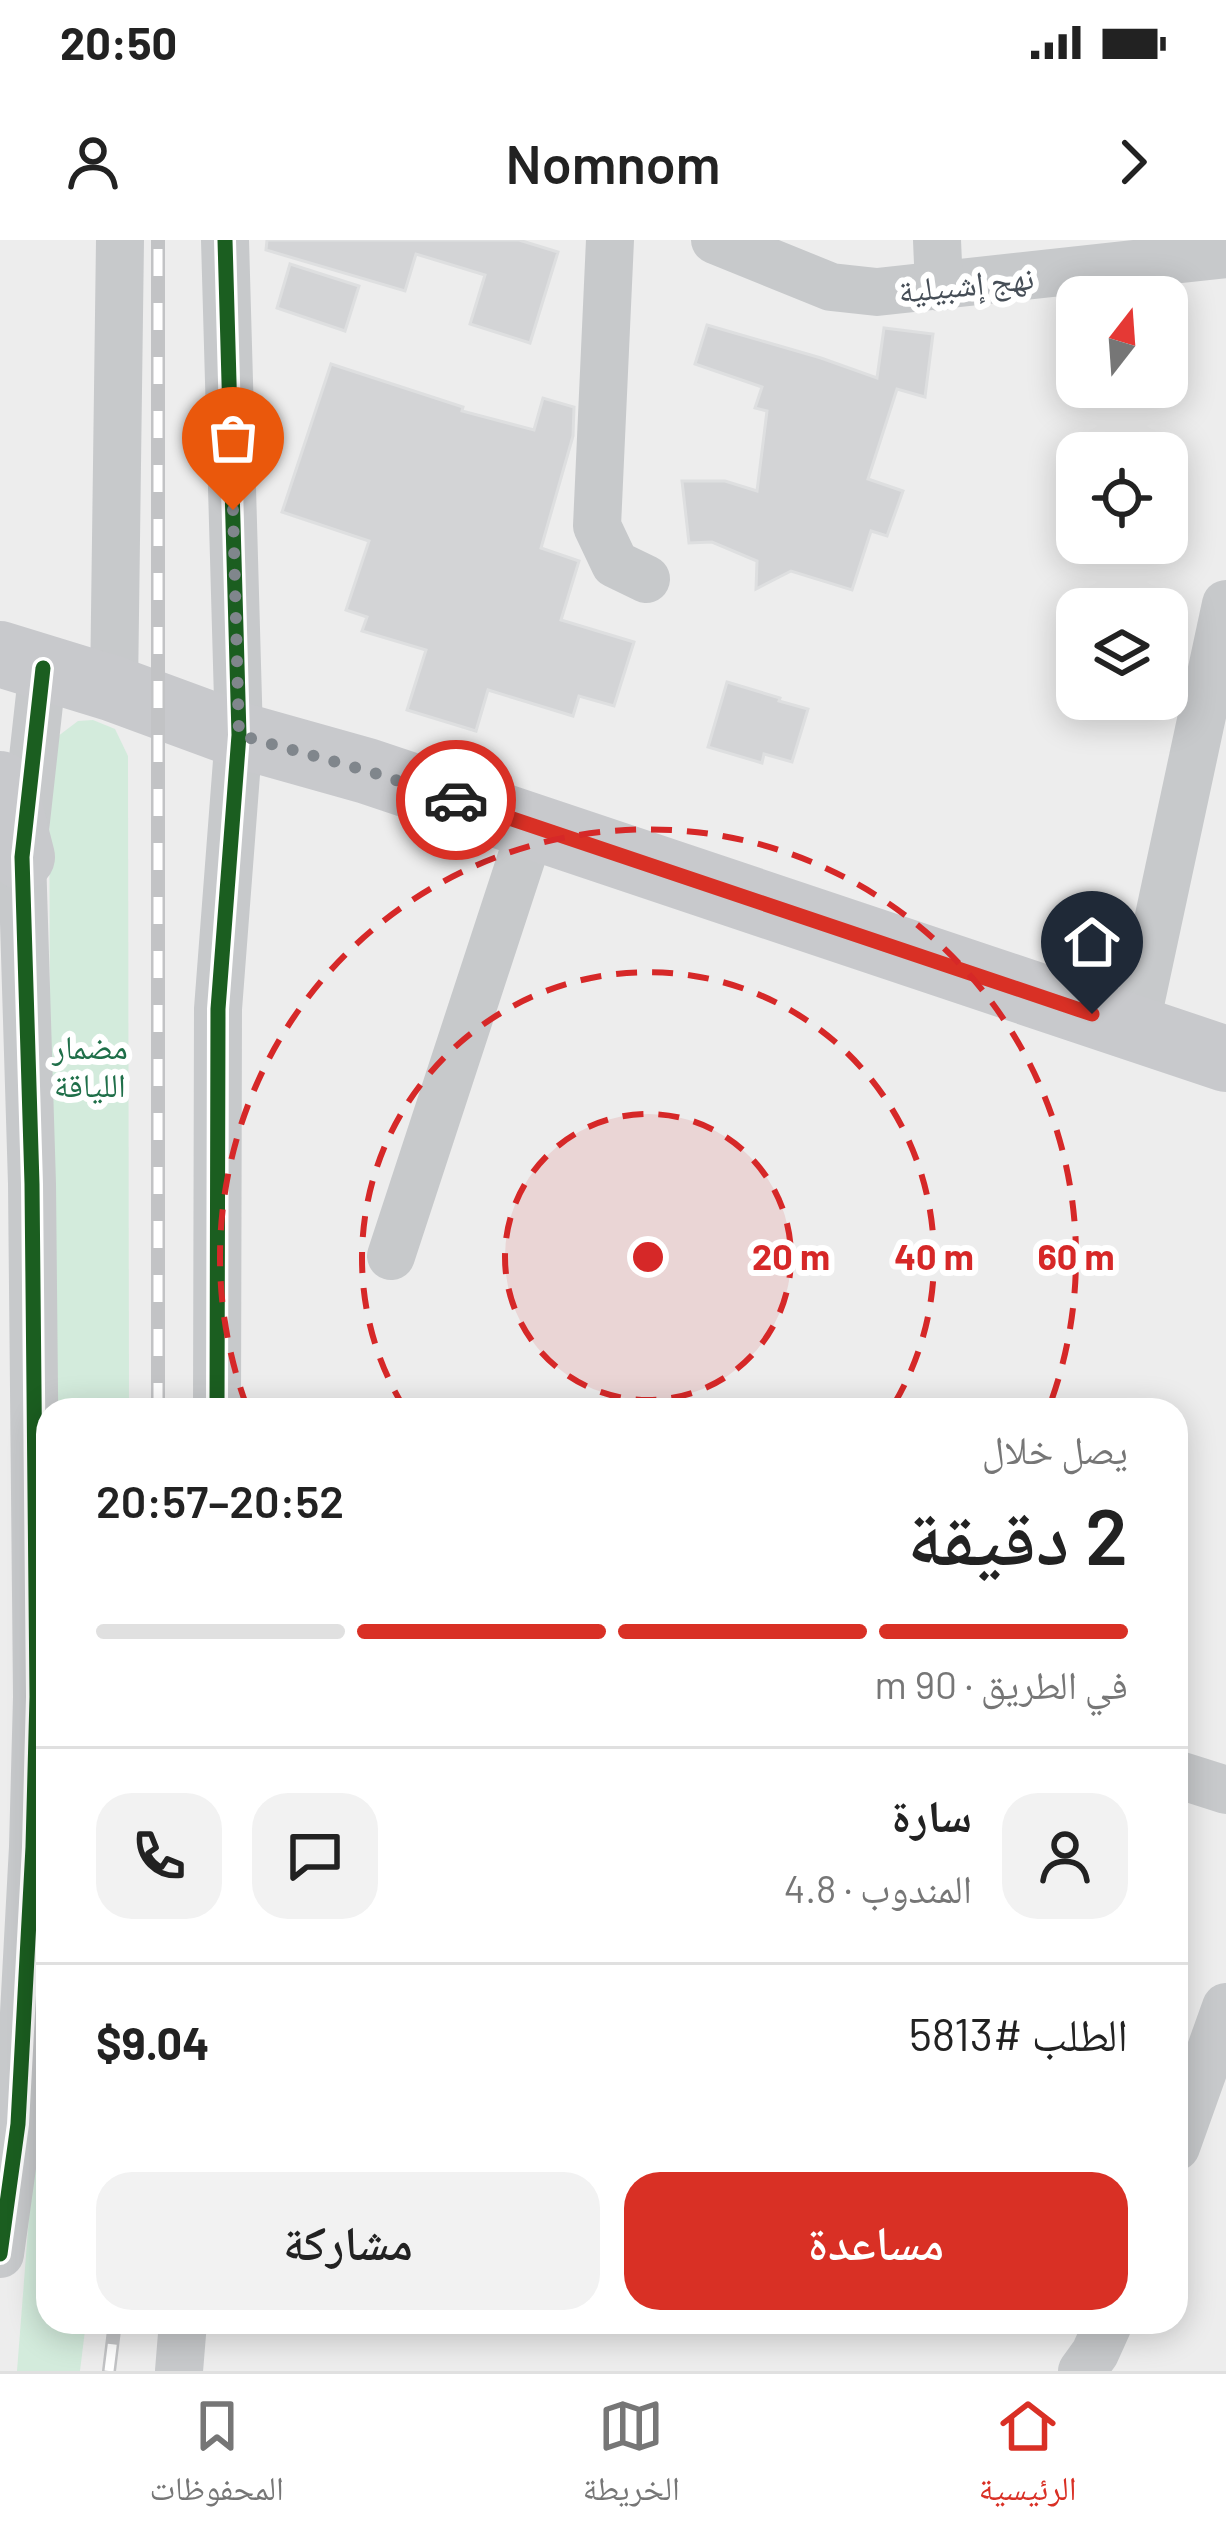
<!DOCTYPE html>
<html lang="ar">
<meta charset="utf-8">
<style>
body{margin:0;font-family:Barlow,"Noto Naskh Arabic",sans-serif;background:#f2f2f2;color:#222;direction:rtl;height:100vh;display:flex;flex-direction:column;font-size:45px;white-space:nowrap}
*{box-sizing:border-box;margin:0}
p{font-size:39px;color:#767676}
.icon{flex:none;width:66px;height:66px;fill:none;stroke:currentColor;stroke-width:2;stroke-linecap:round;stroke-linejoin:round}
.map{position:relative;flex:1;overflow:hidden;direction:ltr}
.drawer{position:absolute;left:36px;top:1158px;width:1152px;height:936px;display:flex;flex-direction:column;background:#fff;border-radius:36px;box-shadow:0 6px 30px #0003;direction:rtl}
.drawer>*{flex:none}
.needle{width:78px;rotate:17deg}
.fabs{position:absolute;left:1056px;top:36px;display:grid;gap:24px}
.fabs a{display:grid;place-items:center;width:132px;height:132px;border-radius:24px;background:#fff;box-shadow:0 6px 30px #0003;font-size:60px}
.pin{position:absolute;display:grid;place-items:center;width:102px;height:102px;color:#fff;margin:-123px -51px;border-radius:50% 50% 50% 0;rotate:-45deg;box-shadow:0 0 12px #0007}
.pin .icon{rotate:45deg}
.courier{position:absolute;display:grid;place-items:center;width:120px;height:120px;margin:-60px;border:9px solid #d93025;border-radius:50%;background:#fff;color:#222;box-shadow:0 3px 15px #0007}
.overview em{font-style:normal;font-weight:600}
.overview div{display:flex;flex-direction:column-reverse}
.overview{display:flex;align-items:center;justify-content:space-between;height:204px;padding:0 60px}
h1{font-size:78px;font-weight:600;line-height:90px}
.bar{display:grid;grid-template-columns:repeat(4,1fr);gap:18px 12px;align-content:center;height:144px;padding:0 60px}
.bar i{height:15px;border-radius:9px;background:#e0e0e0}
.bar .current{background:#d93025}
.bar p{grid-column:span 4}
.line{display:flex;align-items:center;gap:30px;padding:0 60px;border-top:3px solid #e0e0e0}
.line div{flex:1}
.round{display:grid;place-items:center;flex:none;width:126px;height:126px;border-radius:36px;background:#f2f2f2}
.primary-button{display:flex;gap:24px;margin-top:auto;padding:24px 60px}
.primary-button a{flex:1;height:138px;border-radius:36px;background:#d93025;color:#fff;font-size:48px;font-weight:600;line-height:138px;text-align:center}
.primary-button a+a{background:#f2f2f2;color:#222}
.status{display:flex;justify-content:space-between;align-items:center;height:84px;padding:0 60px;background:#fff;direction:ltr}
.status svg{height:33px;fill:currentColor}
header{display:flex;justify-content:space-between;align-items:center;height:156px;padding:0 60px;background:#fff;font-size:54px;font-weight:600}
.menu{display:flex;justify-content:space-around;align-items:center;height:168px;border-top:3px solid #e0e0e0;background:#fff;font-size:33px;color:#767676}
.menu a{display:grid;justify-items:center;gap:6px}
.menu .current{color:#d93025}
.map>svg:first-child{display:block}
.green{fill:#d3ebdc}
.building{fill:#d3d4d6;stroke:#dedfe0;stroke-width:3}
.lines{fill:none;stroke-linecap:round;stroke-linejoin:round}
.street{stroke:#c7c9cb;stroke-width:48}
.secondary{stroke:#c8c9cc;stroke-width:66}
.rail-casing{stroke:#c2c3c5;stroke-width:14}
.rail{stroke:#fff;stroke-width:9;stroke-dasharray:27;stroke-linecap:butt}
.cycleway-casing{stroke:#fff;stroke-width:22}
.cycleway{stroke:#1b5e20;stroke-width:15}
.done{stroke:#80868c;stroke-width:12;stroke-dasharray:0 21.6}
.route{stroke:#d93025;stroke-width:15}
.ring{fill:none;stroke:#d62828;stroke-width:6;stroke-dasharray:21 15}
.labels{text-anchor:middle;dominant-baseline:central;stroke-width:12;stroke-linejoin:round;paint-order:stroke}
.street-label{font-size:33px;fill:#464e57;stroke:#fff}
.park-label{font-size:33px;fill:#1f6f49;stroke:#fff}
.centre{fill:#d62828;stroke:#fff;stroke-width:6}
.ring-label{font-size:36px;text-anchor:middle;font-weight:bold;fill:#d62828;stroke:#fff;stroke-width:12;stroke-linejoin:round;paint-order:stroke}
</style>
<div class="status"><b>20:50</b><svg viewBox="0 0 49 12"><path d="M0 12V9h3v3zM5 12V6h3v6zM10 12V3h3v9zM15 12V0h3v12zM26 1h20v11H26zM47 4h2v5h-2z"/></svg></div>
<header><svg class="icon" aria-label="forward" viewBox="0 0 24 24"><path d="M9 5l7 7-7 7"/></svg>Nomnom<svg class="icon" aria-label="person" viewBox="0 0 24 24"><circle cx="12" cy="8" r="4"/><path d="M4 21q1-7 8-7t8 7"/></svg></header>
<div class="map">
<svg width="1226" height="2131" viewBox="0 0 1226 2131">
<rect width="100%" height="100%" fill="#ededed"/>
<!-- green -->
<g class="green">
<path d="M93,480L115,489L128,516L129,1170H57L50,795L49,503L78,481Z"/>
<path d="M48,1732V2082H86L80,2131H17Z"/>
</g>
<!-- building -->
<g class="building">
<path d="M267,0H519L558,12L530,103L470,84L485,35L416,14L405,51L266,10Z"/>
<path d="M290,24L359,46L345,91L277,68Z"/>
<path d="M707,85L821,118L877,138L884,88L933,94L925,157L897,149L868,239L903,251L887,296L871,291L852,350L791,331L756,349L757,321L712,302L689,303L682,241H725L757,251L767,171L755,168L762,147L695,124Z"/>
<path d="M331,124L463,167L462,171L534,190L543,158L574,167L573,196L541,308L579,321L561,380L634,402L614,466L579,456L573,476L488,450L476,491L407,470L426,410L362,391L367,377L346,370L369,301L282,272Z"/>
<path d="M727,442L780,458L779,461L808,469L792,522L764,514L762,523L708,507Z"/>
</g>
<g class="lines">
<!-- street -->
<g class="street">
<path d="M610,0L597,286L615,324L646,339"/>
<path d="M715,0L831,47L877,52L1226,14"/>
<path d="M937,0L939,47"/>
<path d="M114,449L120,0"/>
<path d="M1135,788L1226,364"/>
<path d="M391,1016L532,586"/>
<path d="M217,1170L218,769L239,495L225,0"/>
<path d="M1176,1534L1226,1550"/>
<path d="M1176,1907L1226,1767"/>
<path d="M0,2014L18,1884L33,1607L37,1457L32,944L22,617L43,428"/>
<path d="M179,2131L183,2082"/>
<path d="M1082,2131L1095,2113L1109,2082"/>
</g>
<!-- secondary -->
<g class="secondary">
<path d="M0,414L114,449L239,495L367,531L1226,819"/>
<path d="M0,544L6,554L22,617"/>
</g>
<!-- rail casing -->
<g class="rail-casing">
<g id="rail">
<path d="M158,1170V0"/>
<path d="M109,2131L115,2082"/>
</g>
</g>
<!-- rail -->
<use href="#rail" class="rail"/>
<!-- cycleway casing -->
<g class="cycleway-casing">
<g id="cycleway">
<path d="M217,1170L218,769L239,495L225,0"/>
<path d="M0,2014L18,1884L33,1607L37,1457L32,944L22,617L43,428"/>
</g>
</g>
<!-- cycleway -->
<use href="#cycleway" class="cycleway"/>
</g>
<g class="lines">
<!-- done -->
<path class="done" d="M233,270L239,495L368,531L456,560"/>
<!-- route -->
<path class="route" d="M456,560L1092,774"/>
</g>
<!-- distance rings -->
<circle cx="648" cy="1017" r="143" fill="#d62828" fill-opacity=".12"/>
<g class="ring">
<circle cx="648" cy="1017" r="143"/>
<path d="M405 1169A286 286 0 1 1 891 1169"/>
<path d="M247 1167A428 428 0 1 1 1049 1167"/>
</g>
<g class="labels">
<!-- street labels -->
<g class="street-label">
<text transform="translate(966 43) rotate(-6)">نهج إشبيلية</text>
</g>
<!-- park labels -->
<g class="park-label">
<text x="90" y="806">مضمار<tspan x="90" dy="38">اللياقة</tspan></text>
</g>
</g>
<circle cx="648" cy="1017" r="18" class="centre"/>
<g class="ring-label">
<text x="791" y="1030">20 m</text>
<text x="934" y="1030">40 m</text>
<text x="1076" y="1030">60 m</text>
</g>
</svg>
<div class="fabs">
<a><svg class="needle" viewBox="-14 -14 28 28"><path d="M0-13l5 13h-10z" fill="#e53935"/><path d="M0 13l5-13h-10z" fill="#767676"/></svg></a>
<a><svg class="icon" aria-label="locate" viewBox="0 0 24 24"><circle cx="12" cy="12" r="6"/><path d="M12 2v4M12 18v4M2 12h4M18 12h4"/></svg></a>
<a><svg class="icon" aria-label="layers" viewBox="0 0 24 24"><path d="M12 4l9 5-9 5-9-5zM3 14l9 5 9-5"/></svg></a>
</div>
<div class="pin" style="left:233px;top:270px;background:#ea580c"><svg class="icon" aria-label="bag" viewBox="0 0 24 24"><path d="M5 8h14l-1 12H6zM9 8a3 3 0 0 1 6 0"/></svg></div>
<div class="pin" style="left:1092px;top:774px;background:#1f2937"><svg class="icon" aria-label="home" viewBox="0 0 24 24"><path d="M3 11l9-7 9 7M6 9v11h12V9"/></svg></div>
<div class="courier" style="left:456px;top:560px"><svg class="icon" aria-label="car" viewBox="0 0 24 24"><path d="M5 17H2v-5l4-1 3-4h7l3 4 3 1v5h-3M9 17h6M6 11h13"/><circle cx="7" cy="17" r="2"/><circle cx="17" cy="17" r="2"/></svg></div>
<section class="drawer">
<div class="overview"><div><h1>2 دقيقة</h1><p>يصل خلال</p></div><em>20:52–20:57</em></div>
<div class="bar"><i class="current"></i><i class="current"></i><i class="current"></i><i></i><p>في الطريق · 90 m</p></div>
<div class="line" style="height:216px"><a class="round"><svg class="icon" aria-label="person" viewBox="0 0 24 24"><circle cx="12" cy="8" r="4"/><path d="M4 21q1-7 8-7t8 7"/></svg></a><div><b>سارة</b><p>المندوب · 4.8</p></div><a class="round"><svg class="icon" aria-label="chat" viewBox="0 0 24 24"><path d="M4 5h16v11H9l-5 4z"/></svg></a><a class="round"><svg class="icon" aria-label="phone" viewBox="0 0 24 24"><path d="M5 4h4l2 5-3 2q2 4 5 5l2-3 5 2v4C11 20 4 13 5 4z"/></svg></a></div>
<div class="line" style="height:156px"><div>الطلب #5813</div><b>$9.04</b></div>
<div class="primary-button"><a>مساعدة</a><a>مشاركة</a></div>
</section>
</div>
<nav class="menu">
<a class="current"><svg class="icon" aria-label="home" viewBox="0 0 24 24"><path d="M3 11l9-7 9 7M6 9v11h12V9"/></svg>الرئيسية</a>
<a><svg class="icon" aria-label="map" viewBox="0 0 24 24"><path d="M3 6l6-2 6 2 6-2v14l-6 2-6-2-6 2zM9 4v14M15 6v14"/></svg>الخريطة</a>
<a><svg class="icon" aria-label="saved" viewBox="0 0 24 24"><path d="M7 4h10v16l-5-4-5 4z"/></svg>المحفوظات</a>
</nav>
